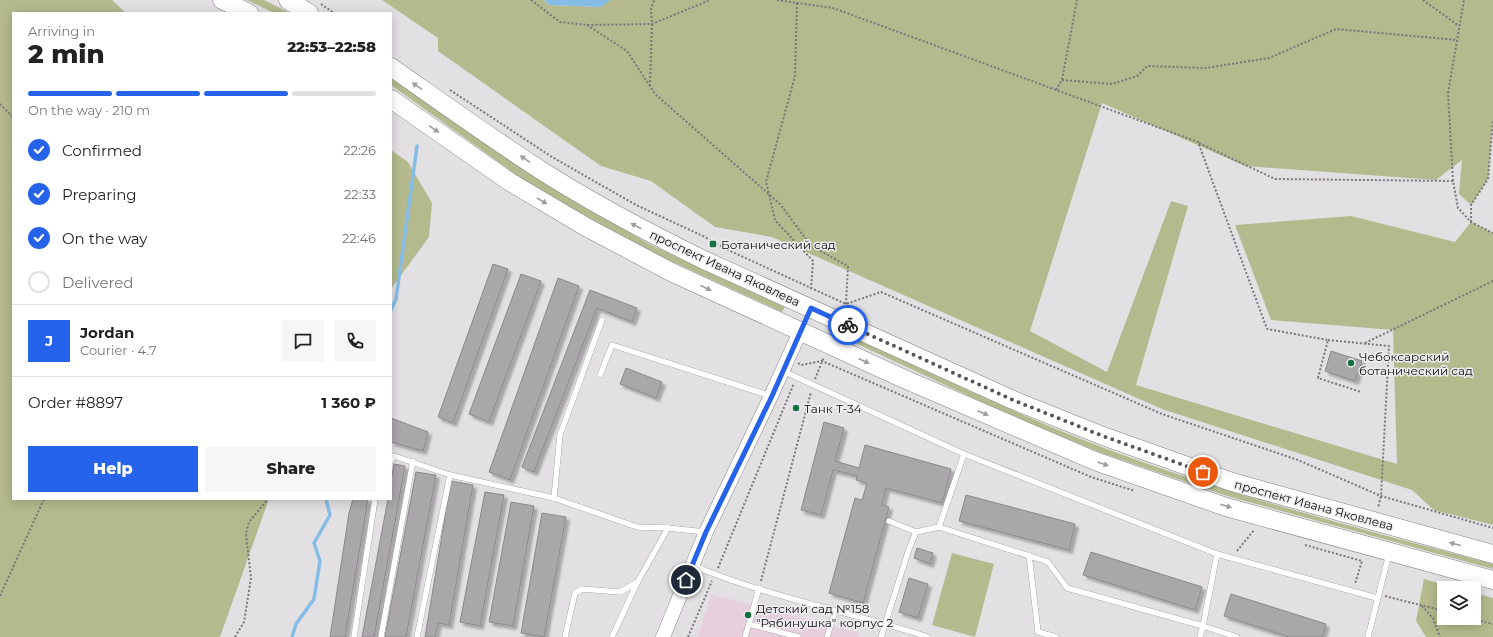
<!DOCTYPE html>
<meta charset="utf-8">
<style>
body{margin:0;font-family:Montserrat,sans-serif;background:#f6f6f6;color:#222;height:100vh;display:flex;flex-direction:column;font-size:15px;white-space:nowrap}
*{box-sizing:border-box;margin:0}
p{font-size:13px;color:#767676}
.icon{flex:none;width:22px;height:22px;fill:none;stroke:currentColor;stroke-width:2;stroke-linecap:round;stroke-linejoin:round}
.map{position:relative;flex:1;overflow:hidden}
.panel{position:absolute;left:12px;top:12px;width:380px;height:488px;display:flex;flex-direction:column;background:#fff;border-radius:0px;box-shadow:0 2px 10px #0003}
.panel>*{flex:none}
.buttons{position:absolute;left:1437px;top:581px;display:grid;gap:8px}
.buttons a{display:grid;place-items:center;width:44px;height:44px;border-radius:0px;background:#fff;box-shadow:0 2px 10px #0003;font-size:20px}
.pin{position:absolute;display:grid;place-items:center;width:34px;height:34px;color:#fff;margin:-17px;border:2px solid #fff;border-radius:50%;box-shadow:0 1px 4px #0007}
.courier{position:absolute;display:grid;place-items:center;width:40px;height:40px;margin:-20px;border:3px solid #2563eb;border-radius:50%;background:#fff;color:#222;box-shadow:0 1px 5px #0007}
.headline em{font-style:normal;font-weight:800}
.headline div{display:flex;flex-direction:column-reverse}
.headline{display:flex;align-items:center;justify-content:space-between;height:68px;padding:0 16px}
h1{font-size:26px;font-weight:800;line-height:30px}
.bar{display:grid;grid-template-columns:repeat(4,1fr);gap:6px 4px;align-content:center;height:48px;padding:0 16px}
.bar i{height:5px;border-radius:3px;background:#e0e0e0}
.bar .on{background:#2563eb}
.bar p{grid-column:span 4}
.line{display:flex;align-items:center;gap:10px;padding:0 16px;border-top:1px solid #e0e0e0}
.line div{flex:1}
.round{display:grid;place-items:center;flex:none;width:42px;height:42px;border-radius:0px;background:#f6f6f6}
ol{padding:0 16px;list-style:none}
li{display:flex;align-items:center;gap:12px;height:44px}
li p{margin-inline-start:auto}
li .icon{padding:4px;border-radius:50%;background:#2563eb;color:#fff;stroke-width:4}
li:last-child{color:#767676}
li i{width:22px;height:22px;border:2px solid #e0e0e0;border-radius:50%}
.primary-button{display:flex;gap:8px;margin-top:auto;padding:8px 16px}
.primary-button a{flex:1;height:46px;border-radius:0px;background:#2563eb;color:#fff;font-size:16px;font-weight:800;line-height:46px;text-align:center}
.primary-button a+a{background:#f6f6f6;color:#222}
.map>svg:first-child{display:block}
.education{fill:#e7d0dc}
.green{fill:#b4ba8d}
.water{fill:#86bde6}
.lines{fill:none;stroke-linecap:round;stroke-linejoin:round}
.stream{stroke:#86bde6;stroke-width:3.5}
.building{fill:#aaa7aa;stroke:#8b888b;filter:url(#shadow)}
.service-casing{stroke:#848285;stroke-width:6}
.tertiary-casing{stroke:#848285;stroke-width:15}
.primary-casing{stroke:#848285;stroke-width:19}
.path{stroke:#7a777a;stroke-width:2;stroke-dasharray:2 2;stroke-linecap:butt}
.service{stroke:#fff;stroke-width:5.5}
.tertiary{stroke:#fff;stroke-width:14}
.primary{stroke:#fff;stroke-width:18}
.oneway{fill:#9e9d9e}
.done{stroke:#575658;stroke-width:4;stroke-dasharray:0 7.2}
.route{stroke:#2563eb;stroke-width:5}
.poi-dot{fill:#176e40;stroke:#f0edf1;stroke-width:1.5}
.labels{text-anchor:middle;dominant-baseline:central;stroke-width:3;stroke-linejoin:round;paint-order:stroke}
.poi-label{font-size:12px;fill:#0c0b0c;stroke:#f0edf1;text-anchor:start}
.street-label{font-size:12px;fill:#0c0b0c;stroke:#f0edf1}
</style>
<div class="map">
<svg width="1493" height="637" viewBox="0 0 1493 637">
<defs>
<filter id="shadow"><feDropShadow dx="3.5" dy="3.5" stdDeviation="1" flood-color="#0004"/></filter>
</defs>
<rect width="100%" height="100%" fill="#e3e0e4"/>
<!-- education -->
<path class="education" d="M711,594L859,633L858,637H698Z"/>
<!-- green -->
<g class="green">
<path d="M0,0H112L126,13H13V499H269L220,637H0Z"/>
<path d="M247,0H264L290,13H274Z"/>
<path d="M382,0H544L549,5L601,7L610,0H1493V121L1488,179L1471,205L1459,194L1462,160L1436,180L1245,166L1102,103L1030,331L1107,372L1171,201L1188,206L1136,385L1397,464L1393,330L1271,320L1235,225L1351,216L1455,242L1471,222L1493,233V525L1434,510L1412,490L1162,409L772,237L715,227L651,181L601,166L438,51V38Z"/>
<path d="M391,78L535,177L649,244L785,307L782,312L647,250L529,184L391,85Z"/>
<path d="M391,150L408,162L432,203L429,237L391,289Z"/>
<path d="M830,327C920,367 1008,411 1099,446C1227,495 1361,529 1493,564V569L1227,496L1099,452L1003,412L834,333L829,330Z"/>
<path d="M952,553L994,564L975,637L932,625Z"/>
<path d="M1424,579L1456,588H1444V618H1474V593L1493,598V637H1426L1416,621Z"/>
</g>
<!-- water -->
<path class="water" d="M544,0H610L601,7L549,5Z"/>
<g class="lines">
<!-- stream -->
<g class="stream">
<path d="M391,310L396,299L417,146"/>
<path d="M292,637L296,624L314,599L320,561L314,543L330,515L326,499"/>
</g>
</g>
<!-- building -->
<g class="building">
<path d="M493,264L508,269L453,423L438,417Z"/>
<path d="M521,274L541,281L489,422L469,414Z"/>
<path d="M558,278L579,286L510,480L489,472Z"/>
<path d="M590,290L637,308L632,322L597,308L534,472L522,467Z"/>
<path d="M1331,351L1362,361L1355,381L1325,371Z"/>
<path d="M626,368L662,382L656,398L620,384Z"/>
<path d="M391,418L428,432L423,451L391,442Z"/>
<path d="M824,422L844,428L835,461L859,468L865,445L951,469L942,503L886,488L882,505L889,507L863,603L829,593L855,498L862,500L867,483L856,480L857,476L833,470L821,515L801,510Z"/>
<path d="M394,464L405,466L374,637H362L388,499H391V480Z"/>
<path d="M416,472L436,475L406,637H385Z"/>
<path d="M451,481L473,485L449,625L438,623L435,637H425Z"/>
<path d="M485,492L504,495L480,626L460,622Z"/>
<path d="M966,495L1075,524L1069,550L959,521Z"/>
<path d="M353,499H368L345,637H330L349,513Z"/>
<path d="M511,502L534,506L513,626L489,622Z"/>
<path d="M542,513L566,517L544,637L521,633Z"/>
<path d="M917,548L933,553L930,564L914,558Z"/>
<path d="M1091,552L1202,587L1195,610L1083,575Z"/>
<path d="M909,578L928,584L918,618L899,612Z"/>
<path d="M1231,594L1326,624L1322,637H1289L1224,616Z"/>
</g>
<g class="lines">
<!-- service casing -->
<g class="service-casing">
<g id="service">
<path d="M783,371L964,454L1217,554L1377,598"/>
<path d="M600,375L612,345L771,396"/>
<path d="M964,454L939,527L1048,562L1067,588L1203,626L1237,637"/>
<path d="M391,461L394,456L450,475L554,498L637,527L668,528L705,532"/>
<path d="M554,498L560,435L602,320"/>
<path d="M889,521L916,532"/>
<path d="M1029,555L1038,632L1056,637"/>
<path d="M692,565C767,597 851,612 928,637"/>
<path d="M759,588L749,624L798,637"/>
<path d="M354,637L375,499"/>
<path d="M381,637L413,461"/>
<path d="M417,637L450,475"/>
<path d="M565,637L575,593L582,589L620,592L636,583"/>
<path d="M612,637L637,583L668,528"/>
<path d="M745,637L749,624"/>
<path d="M827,637L835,611"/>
<path d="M881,637L909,549L916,532L939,527"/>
<path d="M1200,637L1203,626L1217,554"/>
<path d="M1368,637L1389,554"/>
</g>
</g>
<!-- tertiary casing -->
<g class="tertiary-casing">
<path id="tertiary" d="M663,637L706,532L771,396L800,332"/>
</g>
<!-- primary casing -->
<g class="primary-casing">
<g id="primary">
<path d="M222,0L249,13"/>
<path d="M288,0L309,13"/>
<path d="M391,67C441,102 491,138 542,171C594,204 649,233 704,260L1013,400L1103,436L1232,482L1493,554"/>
<path d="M391,99L510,182L586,227L671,272L902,378L1095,461L1226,507L1493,580"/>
</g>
</g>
<!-- path -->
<g class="path">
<path d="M531,0L560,22L587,25L652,24L710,0"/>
<path d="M777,0L833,8L1198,142L1267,329L1328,340L1318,378L1361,392"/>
<path d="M1423,0L1459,26"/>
<path d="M797,3L795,76L766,182L775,220L813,261L811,289"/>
<path d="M321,4L334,13"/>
<path d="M587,25L627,51L655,94L780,204L811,246L848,266L846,304L844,309"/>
<path d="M1062,80L1112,84L1137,76L1147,66L1206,68L1269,58L1336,29L1457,40"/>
<path d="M650,86L652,24L651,9L654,0"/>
<path d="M450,90L552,157L636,205L703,236L728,250L846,304L881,292L1162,414L1298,460L1381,496L1493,528"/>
<path d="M1056,90L1062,80L1077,0"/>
<path d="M0,104L13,117"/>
<path d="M1199,143L1275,179L1453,181L1458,208L1471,222L1493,233"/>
<path d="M1453,181L1448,93L1464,0"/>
<path d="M1471,222V205L1488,179L1493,121"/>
<path d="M1328,340L1389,346L1381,496L1378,508"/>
<path d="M1365,343L1493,281"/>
<path d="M798,363L801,365L822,361L1091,477L1135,491"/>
<path d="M815,379L824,357"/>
<path d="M1305,545L1362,561L1355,584"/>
<path d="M1237,551L1254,530"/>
<path d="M718,568L794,383"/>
<path d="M761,581L811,392"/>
<path d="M0,596L44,499"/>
<path d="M1385,596L1444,611"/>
<path d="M1422,606L1433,618L1440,637"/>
<path d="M1469,618L1493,624"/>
<path d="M235,637L244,622L251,578L246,534L249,522L268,499"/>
<path d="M688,637L712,581"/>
</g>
<!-- service -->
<use href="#service" class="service"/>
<!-- tertiary -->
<use href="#tertiary" class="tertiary"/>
<!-- primary -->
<use href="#primary" class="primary"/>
</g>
<!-- one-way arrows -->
<defs><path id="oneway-solid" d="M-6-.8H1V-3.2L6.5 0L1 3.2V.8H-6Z"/></defs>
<g class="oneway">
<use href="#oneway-solid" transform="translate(417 86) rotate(-146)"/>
<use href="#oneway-solid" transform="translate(434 129) rotate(35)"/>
<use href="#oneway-solid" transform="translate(525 159) rotate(-146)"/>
<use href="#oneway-solid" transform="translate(542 201) rotate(31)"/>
<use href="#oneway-solid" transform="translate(636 226) rotate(-152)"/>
<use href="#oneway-solid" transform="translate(706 288) rotate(25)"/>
<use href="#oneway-solid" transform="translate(864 361) rotate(25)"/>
<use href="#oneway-solid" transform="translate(983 413) rotate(23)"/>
<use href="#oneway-solid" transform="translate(1103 464) rotate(19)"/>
<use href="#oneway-solid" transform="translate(1226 506) rotate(17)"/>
<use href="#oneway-solid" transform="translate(1455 544) rotate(-165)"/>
</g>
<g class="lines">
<!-- done -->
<path class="done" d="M848,325L1013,400L1103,436L1203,472"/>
<!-- route -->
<path class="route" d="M686,580L706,532L772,396L811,308L848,325"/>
</g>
<!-- markers -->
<g class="poi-dot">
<rect x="709" y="240" width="8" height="8" rx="2"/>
<circle cx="1351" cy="363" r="4"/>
<circle cx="796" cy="408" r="4"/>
<circle cx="748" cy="615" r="4"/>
</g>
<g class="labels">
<!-- poi labels -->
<g class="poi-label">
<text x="721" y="244">Ботанический сад</text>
<text x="1359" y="356">Чебоксарский<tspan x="1359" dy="14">ботанический сад</tspan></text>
<text x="804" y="408">Танк Т-34</text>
<text x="756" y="608">Детский сад №158<tspan x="756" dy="14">"Рябинушка" корпус 2</tspan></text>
</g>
<!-- street labels -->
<g class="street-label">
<text transform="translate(725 268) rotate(25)">проспект Ивана Яковлева</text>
<text transform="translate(1314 505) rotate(15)">проспект Ивана Яковлева</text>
</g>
</g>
</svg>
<div class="buttons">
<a><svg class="icon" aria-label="layers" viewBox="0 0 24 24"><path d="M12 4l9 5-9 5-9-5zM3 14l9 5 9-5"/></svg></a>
</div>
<div class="pin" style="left:1203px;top:472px;background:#ea580c"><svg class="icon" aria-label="bag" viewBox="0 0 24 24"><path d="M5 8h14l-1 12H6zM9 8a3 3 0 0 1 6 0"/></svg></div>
<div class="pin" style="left:686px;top:580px;background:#1f2937"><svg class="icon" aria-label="home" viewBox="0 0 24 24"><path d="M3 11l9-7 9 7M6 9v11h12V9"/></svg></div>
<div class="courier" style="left:848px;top:325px"><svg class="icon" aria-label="bike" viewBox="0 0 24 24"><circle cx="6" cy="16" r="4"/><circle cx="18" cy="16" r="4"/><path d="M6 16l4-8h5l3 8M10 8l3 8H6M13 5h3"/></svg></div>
<section class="panel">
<div class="headline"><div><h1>2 min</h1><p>Arriving in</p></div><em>22:53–22:58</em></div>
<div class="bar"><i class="on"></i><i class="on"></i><i class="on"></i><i></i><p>On the way · 210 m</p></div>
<ol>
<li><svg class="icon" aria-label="check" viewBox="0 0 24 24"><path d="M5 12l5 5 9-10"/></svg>Confirmed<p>22:26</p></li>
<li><svg class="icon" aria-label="check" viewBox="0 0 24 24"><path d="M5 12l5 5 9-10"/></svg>Preparing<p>22:33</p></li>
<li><svg class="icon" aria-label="check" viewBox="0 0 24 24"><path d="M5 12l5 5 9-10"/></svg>On the way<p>22:46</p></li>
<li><i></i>Delivered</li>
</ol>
<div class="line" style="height:72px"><b class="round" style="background:#2563eb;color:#fff">J</b><div><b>Jordan</b><p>Courier · 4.7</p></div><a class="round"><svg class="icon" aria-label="chat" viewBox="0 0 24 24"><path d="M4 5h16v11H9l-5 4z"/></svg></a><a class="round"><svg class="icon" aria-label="phone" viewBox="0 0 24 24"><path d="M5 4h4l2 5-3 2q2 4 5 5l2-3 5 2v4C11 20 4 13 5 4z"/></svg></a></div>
<div class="line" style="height:52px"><div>Order #8897</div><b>1 360 ₽</b></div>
<div class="primary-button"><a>Help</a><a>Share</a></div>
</section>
</div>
